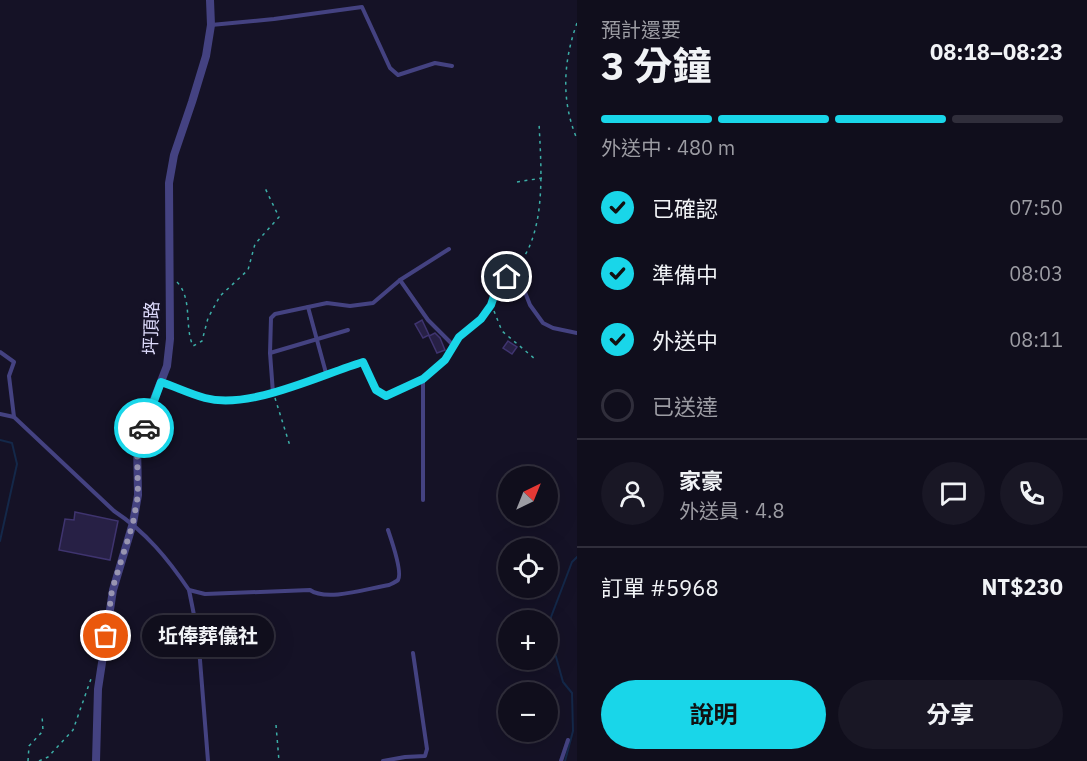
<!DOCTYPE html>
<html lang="zh-TW">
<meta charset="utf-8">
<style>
body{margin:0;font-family:"IBM Plex Sans","Noto Sans TC",sans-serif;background:#191725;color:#f1f3f6;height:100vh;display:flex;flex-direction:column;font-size:22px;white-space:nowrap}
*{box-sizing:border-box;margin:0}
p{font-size:20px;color:#9c9ca3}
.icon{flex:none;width:33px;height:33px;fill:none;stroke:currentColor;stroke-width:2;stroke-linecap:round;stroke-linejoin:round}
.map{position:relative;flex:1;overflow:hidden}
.drawer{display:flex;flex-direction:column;background:#100e1c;width:510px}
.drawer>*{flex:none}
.needle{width:39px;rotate:43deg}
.tools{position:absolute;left:498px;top:466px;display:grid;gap:12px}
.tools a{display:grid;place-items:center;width:60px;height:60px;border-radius:50%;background:#100e1c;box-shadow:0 6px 24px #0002,0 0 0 2px #302e3b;font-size:30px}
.pin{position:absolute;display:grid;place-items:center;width:51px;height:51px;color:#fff;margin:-26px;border:3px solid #fff;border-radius:50%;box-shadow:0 2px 6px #0007}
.courier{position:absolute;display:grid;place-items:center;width:60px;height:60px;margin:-30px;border:4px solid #19d6e9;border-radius:50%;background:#fff;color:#222;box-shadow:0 2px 8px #0007}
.bubble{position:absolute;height:42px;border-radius:21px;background:#100e1c;box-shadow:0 6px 24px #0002,0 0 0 2px #302e3b;font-size:20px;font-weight:700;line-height:42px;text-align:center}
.summary em{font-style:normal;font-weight:700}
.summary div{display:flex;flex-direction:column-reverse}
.summary{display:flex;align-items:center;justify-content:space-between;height:102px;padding:0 24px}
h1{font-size:39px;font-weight:700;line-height:45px}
.bar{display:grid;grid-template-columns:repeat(4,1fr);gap:9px 6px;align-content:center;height:72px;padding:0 24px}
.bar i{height:8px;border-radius:4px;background:#302e3b}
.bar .current{background:#19d6e9}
.bar p{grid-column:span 4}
.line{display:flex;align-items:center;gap:15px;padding:0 24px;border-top:2px solid #302e3b}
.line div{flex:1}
.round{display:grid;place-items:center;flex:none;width:63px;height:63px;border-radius:32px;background:#191725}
ol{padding:0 24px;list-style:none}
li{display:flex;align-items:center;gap:18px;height:66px}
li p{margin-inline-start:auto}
li .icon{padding:6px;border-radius:50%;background:#19d6e9;color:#111;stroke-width:4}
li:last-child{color:#9c9ca3}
li i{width:33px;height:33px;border:3px solid #302e3b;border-radius:50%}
.action{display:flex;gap:12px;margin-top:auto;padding:12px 24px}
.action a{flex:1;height:69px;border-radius:36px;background:#19d6e9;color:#111;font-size:24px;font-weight:700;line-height:69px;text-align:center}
.action a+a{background:#191725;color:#f1f3f6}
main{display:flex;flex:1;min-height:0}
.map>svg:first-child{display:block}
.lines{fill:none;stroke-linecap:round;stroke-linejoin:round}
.stream{stroke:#142849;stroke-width:2}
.building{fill:#272045;stroke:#3f346f;stroke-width:1.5}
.path{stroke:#3caea7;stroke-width:1.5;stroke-dasharray:3 4.5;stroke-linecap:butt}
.service{stroke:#444281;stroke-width:4}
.tertiary{stroke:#444281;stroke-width:8}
.done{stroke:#9895b1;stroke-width:6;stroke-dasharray:0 10.8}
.route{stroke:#19d6e9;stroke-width:8}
.labels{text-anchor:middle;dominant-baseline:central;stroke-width:6;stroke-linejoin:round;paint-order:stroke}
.street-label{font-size:18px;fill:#dedbfc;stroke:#151226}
</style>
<main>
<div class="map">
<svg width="577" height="761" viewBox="0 0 577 761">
<rect width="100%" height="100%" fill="#151226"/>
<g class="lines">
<!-- stream -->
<g class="stream">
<path d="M0,440L12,443L17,464L0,541"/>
<path d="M565,761L573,731L572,693L563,682L553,646L551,617L572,562L577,557"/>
</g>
</g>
<!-- building -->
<g class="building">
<path d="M422,320L429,335L423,338L415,324Z"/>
<path d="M435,333L440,338L445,350L437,353L429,336Z"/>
<path d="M508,341L517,347L512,354L503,348Z"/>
<path d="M75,512L118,521L110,560L59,550L65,519L74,520Z"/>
</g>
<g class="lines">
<!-- path -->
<g class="path">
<path d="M577,23C563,62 561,101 577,139"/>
<path d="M517,182L542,178"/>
<path d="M512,272C515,267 521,262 524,257C546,220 541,165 539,123"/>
<path d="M177,282C193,299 184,326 193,346L202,341L208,318L220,296L248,270L255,244L279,217L265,188"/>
<path d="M494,311L502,331L535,359"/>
<path d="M275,398L290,446"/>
<path d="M276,725L279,761"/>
<path d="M28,761L29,746L43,731L42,715"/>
<path d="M39,761L48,757L73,730L92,676"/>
</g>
<!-- service -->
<g class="service">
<path d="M211,25L274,19L362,7L390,68L398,75L435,63L452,66"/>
<path d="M449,249L400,280L428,320L453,345"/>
<path d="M308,307L326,373"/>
<path d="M0,352L14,362L9,376L14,417"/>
<path d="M270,353L348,330"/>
<path d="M162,382C176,387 191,395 206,398C251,409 319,376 363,362L376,390L386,396L423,379L445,360L459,337L481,319L491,305L499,281L503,276L521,282L530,305L543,323L553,328L577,333"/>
<path d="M273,393L270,353L271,318L275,314L327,303L350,306L373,303L400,280"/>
<path d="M0,414L14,417L114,511C146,532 168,559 189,590L205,594L310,590C327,602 369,588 389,585C391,584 396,582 398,580C403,572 391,539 388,530"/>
<path d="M423,500V379"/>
<path d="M189,590L198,635L208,761"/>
<path d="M383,761L405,757L425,756L427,749L413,653"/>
<path d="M561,761L568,740"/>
</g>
<!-- tertiary -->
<path class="tertiary" d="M96,761L98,689L113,590L133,523L138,495L137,443L167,366L170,339L169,183L174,155L192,102L206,56L211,25L210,0"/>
</g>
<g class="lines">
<!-- done -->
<path class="done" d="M106,636L112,590L133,523L138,495L137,444L144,428"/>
<!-- route -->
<path class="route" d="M144,428L161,382C176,387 190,394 205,398C250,410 320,375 363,362L376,390L386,396L423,379L445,360L459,337L481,319L491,305L499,281L503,276L507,277"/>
</g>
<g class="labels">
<!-- street labels -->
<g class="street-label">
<text transform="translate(151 328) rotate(-88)">坪頂路</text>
</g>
</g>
</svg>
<div class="tools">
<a><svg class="needle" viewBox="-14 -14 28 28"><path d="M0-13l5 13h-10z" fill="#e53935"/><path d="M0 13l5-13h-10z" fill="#9c9ca3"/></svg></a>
<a><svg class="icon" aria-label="locate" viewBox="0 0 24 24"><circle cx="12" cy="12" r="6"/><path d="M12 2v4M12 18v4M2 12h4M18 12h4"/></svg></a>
<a>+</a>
<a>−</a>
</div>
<div class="pin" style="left:106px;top:636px;background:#ea580c"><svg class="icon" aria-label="bag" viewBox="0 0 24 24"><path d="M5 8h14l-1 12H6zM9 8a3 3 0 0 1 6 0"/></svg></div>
<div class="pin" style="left:507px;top:277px;background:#1f2937"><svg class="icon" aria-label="home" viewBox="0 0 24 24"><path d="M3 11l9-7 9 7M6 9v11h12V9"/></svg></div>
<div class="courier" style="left:144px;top:428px"><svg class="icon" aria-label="car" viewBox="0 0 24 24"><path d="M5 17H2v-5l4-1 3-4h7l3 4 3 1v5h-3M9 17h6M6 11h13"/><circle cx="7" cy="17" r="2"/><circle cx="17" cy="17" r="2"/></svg></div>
<div class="bubble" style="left:142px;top:615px;width:132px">坵俸葬儀社</div>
</div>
<section class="drawer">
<div class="summary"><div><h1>3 分鐘</h1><p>預計還要</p></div><em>08:18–08:23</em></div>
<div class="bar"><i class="current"></i><i class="current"></i><i class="current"></i><i></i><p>外送中 · 480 m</p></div>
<ol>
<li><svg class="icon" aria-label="check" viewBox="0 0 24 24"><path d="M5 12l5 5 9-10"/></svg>已確認<p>07:50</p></li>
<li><svg class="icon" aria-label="check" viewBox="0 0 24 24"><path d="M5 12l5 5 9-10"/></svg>準備中<p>08:03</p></li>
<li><svg class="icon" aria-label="check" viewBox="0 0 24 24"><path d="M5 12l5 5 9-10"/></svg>外送中<p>08:11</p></li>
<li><i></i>已送達</li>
</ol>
<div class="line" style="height:108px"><a class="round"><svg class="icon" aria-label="person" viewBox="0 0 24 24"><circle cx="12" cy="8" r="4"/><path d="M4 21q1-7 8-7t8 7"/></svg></a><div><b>家豪</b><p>外送員 · 4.8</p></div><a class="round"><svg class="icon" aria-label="chat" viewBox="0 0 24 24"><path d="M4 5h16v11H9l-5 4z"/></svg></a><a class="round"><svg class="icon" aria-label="phone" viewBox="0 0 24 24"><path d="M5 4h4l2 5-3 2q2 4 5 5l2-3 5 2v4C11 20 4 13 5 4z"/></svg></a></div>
<div class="line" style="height:78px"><div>訂單 #5968</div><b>NT$230</b></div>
<div class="action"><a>說明</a><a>分享</a></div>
</section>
</main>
